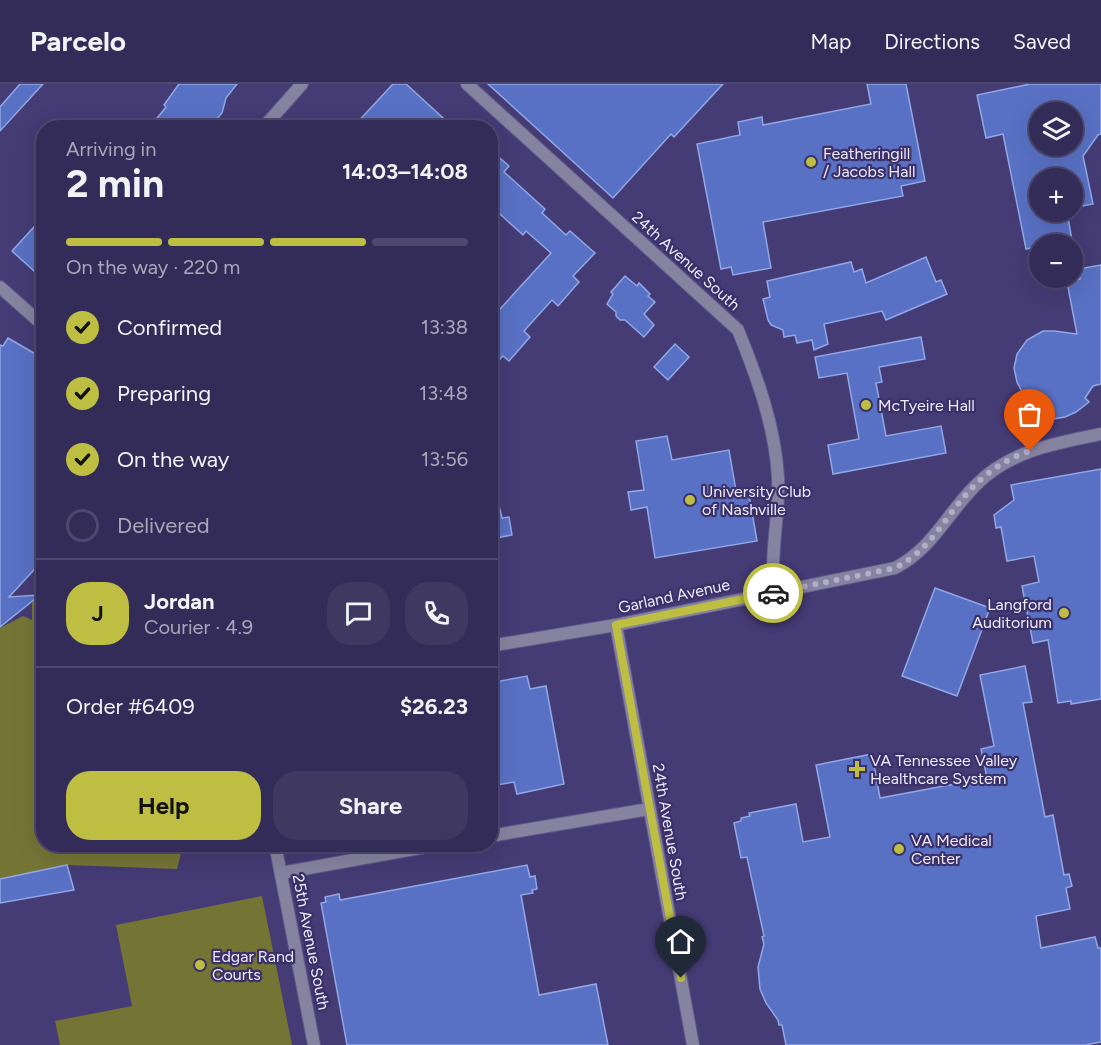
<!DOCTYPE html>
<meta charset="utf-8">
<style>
body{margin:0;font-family:Figtree,sans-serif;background:#3f3861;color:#f1f3f6;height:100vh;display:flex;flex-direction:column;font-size:22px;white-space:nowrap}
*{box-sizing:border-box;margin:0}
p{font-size:20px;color:#a9a7ba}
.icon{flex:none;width:33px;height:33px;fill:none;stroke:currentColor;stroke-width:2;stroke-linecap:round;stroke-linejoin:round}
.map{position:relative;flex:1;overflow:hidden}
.side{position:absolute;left:36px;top:36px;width:462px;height:732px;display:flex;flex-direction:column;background:#342c58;border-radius:24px;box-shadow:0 6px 24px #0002,0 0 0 2px #4e486e}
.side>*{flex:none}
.tools{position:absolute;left:1029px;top:18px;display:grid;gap:12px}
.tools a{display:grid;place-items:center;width:54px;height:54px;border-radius:50%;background:#342c58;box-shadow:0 6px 24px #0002,0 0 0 2px #4e486e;font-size:30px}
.pin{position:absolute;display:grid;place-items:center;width:51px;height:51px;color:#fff;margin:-62px -26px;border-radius:50% 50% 50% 0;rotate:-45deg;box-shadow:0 0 6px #0007}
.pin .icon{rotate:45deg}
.courier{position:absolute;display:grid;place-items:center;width:60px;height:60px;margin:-30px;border:4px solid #bebf42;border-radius:50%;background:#fff;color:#222;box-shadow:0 2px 8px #0007}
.overview em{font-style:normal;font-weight:700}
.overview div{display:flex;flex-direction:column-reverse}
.overview{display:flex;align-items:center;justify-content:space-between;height:102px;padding:0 30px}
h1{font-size:39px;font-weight:700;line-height:45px}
.bar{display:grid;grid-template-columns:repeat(4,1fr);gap:9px 6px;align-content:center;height:72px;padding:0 30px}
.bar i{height:8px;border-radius:4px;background:#4e486e}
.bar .active{background:#bebf42}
.bar p{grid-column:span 4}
.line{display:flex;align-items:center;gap:15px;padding:0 30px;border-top:2px solid #4e486e}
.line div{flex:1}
.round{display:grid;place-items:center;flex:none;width:63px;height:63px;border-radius:24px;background:#3f3861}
ol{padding:0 30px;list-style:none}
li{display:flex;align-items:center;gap:18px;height:66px}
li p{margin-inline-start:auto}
li .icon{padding:6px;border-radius:50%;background:#bebf42;color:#111;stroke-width:4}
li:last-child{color:#a9a7ba}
li i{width:33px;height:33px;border:3px solid #4e486e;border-radius:50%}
.button{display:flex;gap:12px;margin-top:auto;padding:12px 30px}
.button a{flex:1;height:69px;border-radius:24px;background:#bebf42;color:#111;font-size:24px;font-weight:700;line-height:69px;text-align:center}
.button a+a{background:#3f3861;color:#f1f3f6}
header{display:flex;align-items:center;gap:36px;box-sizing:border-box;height:84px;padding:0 30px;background:#342c58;border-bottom:2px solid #4e486e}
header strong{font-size:28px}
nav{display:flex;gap:33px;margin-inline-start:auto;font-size:21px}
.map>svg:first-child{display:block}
.green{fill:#747535}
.building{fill:#5971c4;stroke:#91a7e6;stroke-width:1.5;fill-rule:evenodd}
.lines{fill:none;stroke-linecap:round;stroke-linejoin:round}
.minor-casing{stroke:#60578a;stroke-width:14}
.minor{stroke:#8683a0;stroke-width:12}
.done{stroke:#b2adcb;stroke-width:6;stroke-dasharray:0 10.8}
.route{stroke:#bebf42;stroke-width:8}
.poi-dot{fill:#bebf42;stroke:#3b3069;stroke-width:2}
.labels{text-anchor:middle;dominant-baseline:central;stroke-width:4.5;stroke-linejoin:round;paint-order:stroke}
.poi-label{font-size:16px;fill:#ecebf9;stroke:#3b3069;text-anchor:start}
.street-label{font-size:16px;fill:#ecebf9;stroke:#3b3069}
</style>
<header>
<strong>Parcelo</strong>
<nav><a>Map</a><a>Directions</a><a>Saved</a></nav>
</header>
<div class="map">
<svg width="1101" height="961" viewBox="0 0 1101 961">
<rect width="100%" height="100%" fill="#453b75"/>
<!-- green -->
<g class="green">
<path d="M32,511H43L44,760L183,761L177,785L68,781L74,806L0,819V544L23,532L32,536Z"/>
<path d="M262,812L292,961H60L55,937L132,922L116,841Z"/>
</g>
<!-- building -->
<g class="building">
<path d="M20,0H43L0,47V23Z"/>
<path d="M179,0H237L226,14L222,29L209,44H149L166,23L164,21Z"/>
<path d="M393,0H406L454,44H352Z"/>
<path d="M488,0H723L674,53L671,50L613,114Z"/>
<path d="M867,0H906L925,97L901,102L903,112L763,138L771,184L733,191L731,183L721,185L697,60L740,51L738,38L762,33L763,41L871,20Z"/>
<path d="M1030,0H1101V50L1098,51L1083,72L1093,120L1072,124V94H1040V128H1067L1072,156L1040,160V162L1026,165L1003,50L986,54L977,11ZM1040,28H1072V62H1040Z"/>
<path d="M490,66L509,82L504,88L545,125L542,129L566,151L570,147L595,169L573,192L579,198L558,222L552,216L524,247L530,253L509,277L503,272L490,285V236L551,169L526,147L523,151L490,121Z"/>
<path d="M44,132V196L12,167Z"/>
<path d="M926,173L936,198L941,196L947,210L886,236L882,227L824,240L828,260L814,266L812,256L797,259L795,251L784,253L783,246L771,241L768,236L763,215L770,213L767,197L851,178L854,188L862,185L866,199Z"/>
<path d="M1101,181V300L1093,302L1085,314L1089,318L1076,328L1065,333L1024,340L1019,314L1023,310L1017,298L1014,284L1017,270L1027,256L1043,247H1054L1077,250L1067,198L1080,195L1078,185Z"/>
<path d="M625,192L637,202L639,199L650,210L648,212L655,218L644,230L654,241L644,253L625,236H620L616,232V228L607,220L613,210L611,208Z"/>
<path d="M921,253L925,275L879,283L882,298L876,299L886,352L941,342L946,369L833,390L828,361L859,355L847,289L819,294L815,273Z"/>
<path d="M8,254L44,275V475L9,513L40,511L0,543V261L3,262Z"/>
<path d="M675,260L689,273L668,296L654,283Z"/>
<path d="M667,352L672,376L729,366L736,407L748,405L757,457L655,474L647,423L631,426L628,408L644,406L636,357Z"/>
<path d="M1101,385V615L1071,620V617L1058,619L1048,556L1033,559L1022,502L1039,498L1034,472L1007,477L1001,443L996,444L994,431L1014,416L1011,401Z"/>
<path d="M496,408L502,434L509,433L512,451L490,455V409Z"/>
<path d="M935,504L990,524L957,612L902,592Z"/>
<path d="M1025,582L1032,618L1023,619L1045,733L1053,731L1064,791L1069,790L1072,802L1066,804L1070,825L1036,832L1041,864L1095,853L1098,864H1101V958L1085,961H786L782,941H779L778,936L766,919L760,905L758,883L764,860L762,853L764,852L747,773L741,774L734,739L741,737V734L750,732L749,729L796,720L803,758L830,753L816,681L872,670L880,714L987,694L981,665L994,662L980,591Z"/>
<path d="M527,592L530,605L546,602L564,700L517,710L514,698L490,702V612L498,611L495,598Z"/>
<path d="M67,781L74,806L0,819V795Z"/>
<path d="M527,781L530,793L535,792L537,805L532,806L533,809L521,811L539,911L596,900L608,961H347L321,819L326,818L325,813L339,810L340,816Z"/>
</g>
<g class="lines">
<!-- minor casing -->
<g class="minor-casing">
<g id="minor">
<path d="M467,0L738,246C757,293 775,342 778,393C780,432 769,470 775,508"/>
<path d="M263,44L302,0"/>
<path d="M0,203L44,242"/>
<path d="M616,541L693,961"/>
<path d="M490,562L616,541L895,484C933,464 946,431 975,402C1008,367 1056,359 1101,350"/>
<path d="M490,752L649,725"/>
<path d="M275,760L314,961"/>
<path d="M281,789L442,760"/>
</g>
</g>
<!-- minor -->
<use href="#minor" class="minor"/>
</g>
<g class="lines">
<!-- done -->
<path class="done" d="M773,509L895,484C935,463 945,430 975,401C990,386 1010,373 1030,367"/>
<!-- route -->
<path class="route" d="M681,894L616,541L773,509"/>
</g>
<!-- markers -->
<g class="poi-dot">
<circle cx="811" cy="78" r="6"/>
<circle cx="866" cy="321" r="6"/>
<circle cx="690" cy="416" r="6"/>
<circle cx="1064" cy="529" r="6"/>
<path d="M854 676h6v6h6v6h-6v6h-6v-6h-6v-6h6z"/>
<circle cx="899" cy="765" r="6"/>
<circle cx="200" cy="881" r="6"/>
</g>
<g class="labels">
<!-- poi labels -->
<g class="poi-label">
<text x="823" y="69">Featheringill<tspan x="823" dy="18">/ Jacobs Hall</tspan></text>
<text x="878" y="321">McTyeire Hall</text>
<text x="702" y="407">University Club<tspan x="702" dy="18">of Nashville</tspan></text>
<text x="1052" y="520" text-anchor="end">Langford<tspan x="1052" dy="18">Auditorium</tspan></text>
<text x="870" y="676">VA Tennessee Valley<tspan x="870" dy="18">Healthcare System</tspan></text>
<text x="911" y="756">VA Medical<tspan x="911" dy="18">Center</tspan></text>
<text x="212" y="872">Edgar Rand<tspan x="212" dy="18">Courts</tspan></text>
</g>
<!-- street labels -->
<g class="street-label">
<text transform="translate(686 177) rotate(42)">24th Avenue South</text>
<text transform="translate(674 512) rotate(-12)">Garland Avenue</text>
<text transform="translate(670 748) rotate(80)">24th Avenue South</text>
<text transform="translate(311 858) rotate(79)">25th Avenue South</text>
</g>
</g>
</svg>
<div class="tools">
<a><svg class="icon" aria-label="layers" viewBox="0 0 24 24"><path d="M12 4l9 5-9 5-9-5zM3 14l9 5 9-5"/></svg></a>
<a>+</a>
<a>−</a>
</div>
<div class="pin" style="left:1030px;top:367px;background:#ea580c"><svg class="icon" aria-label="bag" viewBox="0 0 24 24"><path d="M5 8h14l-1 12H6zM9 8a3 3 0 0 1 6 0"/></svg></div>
<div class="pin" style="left:681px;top:894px;background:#1f2937"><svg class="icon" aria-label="home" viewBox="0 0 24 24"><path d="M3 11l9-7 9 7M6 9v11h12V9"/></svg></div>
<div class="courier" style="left:773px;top:509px"><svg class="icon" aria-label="car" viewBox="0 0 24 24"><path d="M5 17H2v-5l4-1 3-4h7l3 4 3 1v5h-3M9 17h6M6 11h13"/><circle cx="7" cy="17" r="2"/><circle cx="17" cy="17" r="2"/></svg></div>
<section class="side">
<div class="overview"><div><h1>2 min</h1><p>Arriving in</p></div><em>14:03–14:08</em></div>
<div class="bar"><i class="active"></i><i class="active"></i><i class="active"></i><i></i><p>On the way · 220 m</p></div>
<ol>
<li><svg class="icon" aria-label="check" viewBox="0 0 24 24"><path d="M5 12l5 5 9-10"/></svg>Confirmed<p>13:38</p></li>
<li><svg class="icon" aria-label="check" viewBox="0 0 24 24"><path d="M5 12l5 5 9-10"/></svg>Preparing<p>13:48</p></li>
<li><svg class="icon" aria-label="check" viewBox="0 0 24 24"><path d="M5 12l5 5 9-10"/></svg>On the way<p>13:56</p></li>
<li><i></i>Delivered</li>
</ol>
<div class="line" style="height:108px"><b class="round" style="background:#bebf42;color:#111">J</b><div><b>Jordan</b><p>Courier · 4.9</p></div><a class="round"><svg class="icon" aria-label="chat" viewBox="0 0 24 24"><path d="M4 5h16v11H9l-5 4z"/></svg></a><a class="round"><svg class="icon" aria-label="phone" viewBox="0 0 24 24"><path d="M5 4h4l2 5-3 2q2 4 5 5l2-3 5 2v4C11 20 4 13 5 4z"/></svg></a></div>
<div class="line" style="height:78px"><div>Order #6409</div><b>$26.23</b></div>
<div class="button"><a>Help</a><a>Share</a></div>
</section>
</div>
